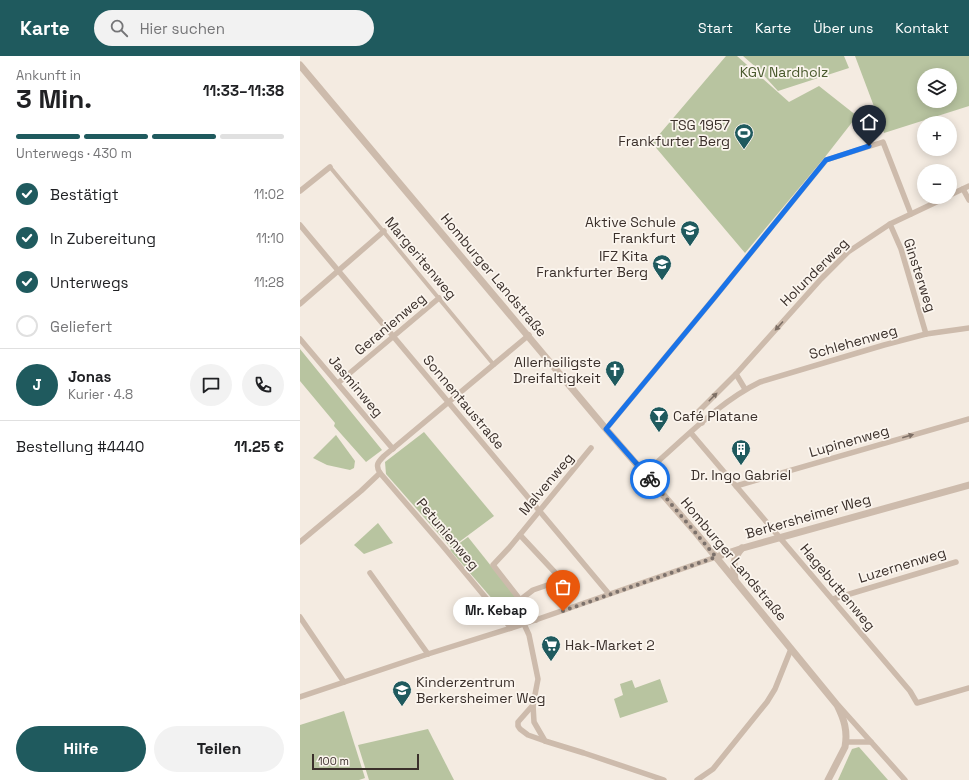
<!DOCTYPE html>
<html lang="de">
<meta charset="utf-8">
<style>
body{margin:0;font-family:"Space Grotesk",sans-serif;background:#f2f2f2;color:#202124;height:100vh;display:flex;flex-direction:column;font-size:15px;white-space:nowrap}
*{box-sizing:border-box;margin:0}
p{font-size:13px;color:#757577}
.icon{flex:none;width:22px;height:22px;fill:none;stroke:currentColor;stroke-width:2;stroke-linecap:round;stroke-linejoin:round}
.map{position:relative;flex:1;overflow:hidden}
.panel{display:flex;flex-direction:column;background:#fff;width:300px}
.panel>*{flex:none}
.fabs{position:absolute;left:617px;top:12px;display:grid;gap:8px}
.fabs a{display:grid;place-items:center;width:40px;height:40px;border-radius:50%;background:#fff;box-shadow:0 2px 10px #0003;font-size:20px}
.scale{position:absolute;left:12px;bottom:10px;width:107px;box-sizing:border-box;padding-left:4px;border:2px solid #3b302b;border-top:0;font-size:11px;line-height:14px;white-space:nowrap;color:#3b302b;-webkit-text-stroke:3px #fbf5ee;paint-order:stroke}
.pin{position:absolute;display:grid;place-items:center;width:34px;height:34px;color:#fff;margin:-41px -17px;border-radius:50% 50% 50% 0;rotate:-45deg;box-shadow:0 0 4px #0007}
.pin .icon{rotate:45deg}
.courier{position:absolute;display:grid;place-items:center;width:40px;height:40px;margin:-20px;border:3px solid #1a73e8;border-radius:50%;background:#fff;color:#222;box-shadow:0 1px 5px #0007}
.bubble{position:absolute;height:28px;border-radius:14px;background:#fff;box-shadow:0 2px 10px #0003;font-size:13px;font-weight:700;line-height:28px;text-align:center}
.head em{font-style:normal;font-weight:700}
.head div{display:flex;flex-direction:column-reverse}
.head{display:flex;align-items:center;justify-content:space-between;height:68px;padding:0 16px}
h1{font-size:26px;font-weight:700;line-height:30px}
.bar{display:grid;grid-template-columns:repeat(4,1fr);gap:6px 4px;align-content:center;height:48px;padding:0 16px}
.bar i{height:5px;border-radius:3px;background:#e0e0e0}
.bar .selected{background:#1f5a5e}
.bar p{grid-column:span 4}
.line{display:flex;align-items:center;gap:10px;padding:0 16px;border-top:1px solid #e0e0e0}
.line div{flex:1}
.round{display:grid;place-items:center;flex:none;width:42px;height:42px;border-radius:21px;background:#f2f2f2}
ol{padding:0 16px;list-style:none}
li{display:flex;align-items:center;gap:12px;height:44px}
li p{margin-inline-start:auto}
li .icon{padding:4px;border-radius:50%;background:#1f5a5e;color:#fff;stroke-width:4}
li:last-child{color:#757577}
li i{width:22px;height:22px;border:2px solid #e0e0e0;border-radius:50%}
.action{display:flex;gap:8px;margin-top:auto;padding:8px 16px}
.action a{flex:1;height:46px;border-radius:24px;background:#1f5a5e;color:#fff;font-size:16px;font-weight:700;line-height:46px;text-align:center}
.action a+a{background:#f2f2f2;color:#202124}
header{display:flex;align-items:center;gap:24px;box-sizing:border-box;height:56px;padding:0 20px;background:#1f5a5e;color:#fff}
header strong{font-size:19px}
nav{display:flex;gap:22px;margin-inline-start:auto;font-size:14px}
.search{width:280px;height:36px;background:#f2f2f2;display:flex;align-items:center;gap:10px;box-sizing:border-box;padding:0 14px;border-radius:22px;color:#757577;font-size:15px}
main{display:flex;flex:1;min-height:0}
.map>svg:first-child{display:block}
.green{fill:#b8c4a0;fill-rule:evenodd}
.lines{fill:none;stroke-linecap:round;stroke-linejoin:round}
.pedestrian{stroke:#cdbbac;stroke-width:4}
.minor{stroke:#cdbbac;stroke-width:5.5}
.tertiary{stroke:#cdbbac;stroke-width:7}
.oneway{fill:#7d6f65}
.done{stroke:#7c716b;stroke-width:4;stroke-dasharray:0 7.2}
.route{stroke:#1a73e8;stroke-width:5}
.labels{text-anchor:middle;dominant-baseline:central;stroke-width:3.5;stroke-linejoin:round;paint-order:stroke}
.park-label{font-size:14px;fill:#4a5a2e;stroke:#fbf5ee}
.poi-label{font-size:14px;fill:#3b302b;stroke:#fbf5ee;text-anchor:end}
.street-label{font-size:14px;fill:#3b302b;stroke:#fbf5ee}
</style>
<header>
<strong>Karte</strong>
<div class="search"><svg class="icon" aria-label="search" viewBox="0 0 24 24"><circle cx="10" cy="10" r="6"/><path d="M15 15l6 6"/></svg>Hier suchen</div>
<nav><a>Start</a><a>Karte</a><a>Über uns</a><a>Kontakt</a></nav>
</header>
<main>
<section class="panel">
<div class="head"><div><h1>3 Min.</h1><p>Ankunft in</p></div><em>11:33–11:38</em></div>
<div class="bar"><i class="selected"></i><i class="selected"></i><i class="selected"></i><i></i><p>Unterwegs · 430 m</p></div>
<ol>
<li><svg class="icon" aria-label="check" viewBox="0 0 24 24"><path d="M5 12l5 5 9-10"/></svg>Bestätigt<p>11:02</p></li>
<li><svg class="icon" aria-label="check" viewBox="0 0 24 24"><path d="M5 12l5 5 9-10"/></svg>In Zubereitung<p>11:10</p></li>
<li><svg class="icon" aria-label="check" viewBox="0 0 24 24"><path d="M5 12l5 5 9-10"/></svg>Unterwegs<p>11:28</p></li>
<li><i></i>Geliefert</li>
</ol>
<div class="line" style="height:72px"><b class="round" style="background:#1f5a5e;color:#fff">J</b><div><b>Jonas</b><p>Kurier · 4.8</p></div><a class="round"><svg class="icon" aria-label="chat" viewBox="0 0 24 24"><path d="M4 5h16v11H9l-5 4z"/></svg></a><a class="round"><svg class="icon" aria-label="phone" viewBox="0 0 24 24"><path d="M5 4h4l2 5-3 2q2 4 5 5l2-3 5 2v4C11 20 4 13 5 4z"/></svg></a></div>
<div class="line" style="height:52px"><div>Bestellung #4440</div><b>11.25 €</b></div>
<div class="action"><a>Hilfe</a><a>Teilen</a></div>
</section>
<div class="map">
<svg width="669" height="724" viewBox="0 0 669 724">
<rect width="100%" height="100%" fill="#f4ebe1"/>
<!-- green -->
<g class="green">
<path d="M426,0H437L489,46L519,30L557,60L525,101L445,197L352,87Z"/>
<path d="M443,0H544L549,12L478,35L458,13Z"/>
<path d="M555,0H669V50L584,77ZM624,19H650V45H624Z"/>
<path d="M0,293L82,394L66,406L34,370L35,367L0,325Z"/>
<path d="M124,376L194,460L151,492L86,418L85,406Z"/>
<path d="M36,379L55,405L54,412L50,414L27,409L13,402Z"/>
<path d="M78,467L93,487L64,498L54,489Z"/>
<path d="M168,481L226,554L207,560L150,494Z"/>
<path d="M360,623L368,646L320,662L314,643L323,639L320,628L332,624L335,632Z"/>
<path d="M44,655L65,722L59,724H0V669Z"/>
<path d="M128,673L154,724H69L58,689Z"/>
<path d="M559,691L588,724H538L552,693Z"/>
</g>
<g class="lines">
<!-- pedestrian -->
<path class="pedestrian" d="M30,111L194,309"/>
<!-- minor -->
<g class="minor">
<path d="M663,133L669,144"/>
<path d="M0,135L30,111"/>
<path d="M650,139L669,130"/>
<path d="M590,168L601,193L626,278"/>
<path d="M0,169L309,538"/>
<path d="M0,248L84,175"/>
<path d="M0,283L93,393"/>
<path d="M38,327L139,242"/>
<path d="M445,333L436,318L521,223L548,196L590,168L647,141"/>
<path d="M402,367L397,357L436,318"/>
<path d="M306,373L415,241L526,104L583,86L611,158"/>
<path d="M391,377L610,635L617,647L669,632"/>
<path d="M355,408C388,379 421,345 460,326L584,289L626,278L669,272"/>
<path d="M436,430L669,363"/>
<path d="M220,479L262,524L233,534L220,544"/>
<path d="M0,486L61,435L80,417"/>
<path d="M70,517L128,598"/>
<path d="M533,543L656,506"/>
<path d="M0,561L44,626"/>
<path d="M236,564L193,509L209,492L291,392"/>
<path d="M224,568L229,579L238,623L233,649L218,666V670L220,673L228,679L245,685"/>
<path d="M211,572L142,489L80,417C75,409 78,406 84,400L229,279"/>
<path d="M0,641L128,598L224,568L416,501"/>
<path d="M233,649L234,666L245,685L284,697L364,724"/>
<path d="M539,650L605,724"/>
<path d="M546,686H571"/>
<path d="M397,724L413,713L467,646L475,633L491,593"/>
</g>
<!-- tertiary -->
<g class="tertiary">
<path d="M0,9L306,373L397,478L537,649C544,663 548,675 545,691L528,724"/>
<path d="M416,501L443,492L669,429"/>
<path d="M435,524C433,509 432,504 442,492"/>
</g>
</g>
<!-- one-way arrows -->
<defs><path id="oneway-solid" d="M-6-.8H1V-3.2L6.5 0L1 3.2V.8H-6Z"/></defs>
<g class="oneway">
<use href="#oneway-solid" transform="translate(479 270) rotate(132)"/>
<use href="#oneway-solid" transform="translate(413 341) rotate(-45)"/>
<use href="#oneway-solid" transform="translate(608 380) rotate(-16)"/>
</g>
<g class="lines">
<!-- done -->
<path class="done" d="M263,555L416,501L350,423"/>
<!-- route -->
<path class="route" d="M350,423L306,373L415,241L526,104L569,90"/>
</g>
<!-- icons -->
<defs>
<g id="stadium-pin" transform="scale(1)"><path d="M0 17L-7.5 6A9.5 9.5 0 1 1 7.5 6Z" fill="#1f5a5e" stroke="#fbf5ee"/><path d="M0-5a6.5 5 0 1 0 0 10a6.5 5 0 1 0 0-10ZM-3.5-1.8h7v3.6h-7Z" fill="#fff"/></g>
<g id="school-pin" transform="scale(1)"><path d="M0 17L-7.5 6A9.5 9.5 0 1 1 7.5 6Z" fill="#1f5a5e" stroke="#fbf5ee"/><path d="M0-5L7-2L0 1L-7-2ZM-4 1L0 2.5L4 1V4Q0 6-4 4Z" fill="#fff"/></g>
<g id="church-pin" transform="scale(1)"><path d="M0 17L-7.5 6A9.5 9.5 0 1 1 7.5 6Z" fill="#1f5a5e" stroke="#fbf5ee"/><path d="M-1.2-6h2.4v3.5h3.3v2.4h-3.3V6h-2.4V-.1h-3.3v-2.4h3.3Z" fill="#fff"/></g>
<g id="bar-pin" transform="scale(1)"><path d="M0 17L-7.5 6A9.5 9.5 0 1 1 7.5 6Z" fill="#1f5a5e" stroke="#fbf5ee"/><path d="M-6-5H6L.8 .8V4.5H3.5V6h-7V4.5H-.8V.8Z" fill="#fff"/></g>
<g id="building-pin" transform="scale(1)"><path d="M0 17L-7.5 6A9.5 9.5 0 1 1 7.5 6Z" fill="#1f5a5e" stroke="#fbf5ee"/><path d="M-4-6H4V6H1V3H-1V6H-4ZM-2.5-4.3h1.7v1.8h-1.7ZM.8-4.3h1.7v1.8H.8ZM-2.5-1h1.7V.8h-1.7ZM.8-1h1.7V.8H.8Z" fill="#fff"/></g>
<g id="supermarket-pin" transform="scale(1)"><path d="M0 17L-7.5 6A9.5 9.5 0 1 1 7.5 6Z" fill="#1f5a5e" stroke="#fbf5ee"/><path d="M-6-5.5h2.5l.6 2H6L4.5 2H-2.5L-4.4-4H-6ZM-1.5 3.2a1.3 1.3 0 1 0 .1 0ZM3 3.2a1.3 1.3 0 1 0 .1 0Z" fill="#fff"/></g>
</defs>
<g fill-rule="evenodd">
<use href="#stadium-pin" x="444" y="77"/>
<use href="#school-pin" x="390" y="174"/>
<use href="#school-pin" x="362" y="208"/>
<use href="#church-pin" x="315" y="314"/>
<use href="#bar-pin" x="359" y="360"/>
<use href="#building-pin" x="441" y="393"/>
<use href="#supermarket-pin" x="251" y="589"/>
<use href="#school-pin" x="102" y="634"/>
</g>
<g class="labels">
<!-- park labels -->
<g class="park-label">
<text x="484" y="16">KGV Nardholz</text>
</g>
<!-- poi labels -->
<g class="poi-label">
<text x="430" y="69">TSG 1957<tspan x="430" dy="16">Frankfurter Berg</tspan></text>
<text x="376" y="166">Aktive Schule<tspan x="376" dy="16">Frankfurt</tspan></text>
<text x="348" y="200">IFZ Kita<tspan x="348" dy="16">Frankfurter Berg</tspan></text>
<text x="301" y="306">Allerheiligste<tspan x="301" dy="16">Dreifaltigkeit</tspan></text>
<text x="373" y="360" text-anchor="start">Café Platane</text>
<text x="441" y="419" text-anchor="middle">Dr. Ingo Gabriel</text>
<text x="265" y="589" text-anchor="start">Hak-Market 2</text>
<text x="116" y="626" text-anchor="start">Kinderzentrum<tspan x="116" dy="16">Berkersheimer Weg</tspan></text>
</g>
<!-- street labels -->
<g class="street-label">
<text transform="translate(121 202) rotate(50)">Margeritenweg</text>
<text transform="translate(514 216) rotate(-45)">Holunderweg</text>
<text transform="translate(194 219) rotate(50)">Homburger Landstraße</text>
<text transform="translate(620 219) rotate(72)">Ginsterweg</text>
<text transform="translate(90 268) rotate(-40)">Geranienweg</text>
<text transform="translate(553 286) rotate(-16)">Schlehenweg</text>
<text transform="translate(56 330) rotate(50)">Jasminweg</text>
<text transform="translate(164 346) rotate(50)">Sonnentaustraße</text>
<text transform="translate(549 385) rotate(-16)">Lupinenweg</text>
<text transform="translate(246 428) rotate(-50)">Malvenweg</text>
<text transform="translate(508 460) rotate(-16)">Berkersheimer Weg</text>
<text transform="translate(148 478) rotate(50)">Petunienweg</text>
<text transform="translate(434 503) rotate(50)">Homburger Landstraße</text>
<text transform="translate(602 509) rotate(-17)">Luzernenweg</text>
<text transform="translate(538 531) rotate(50)">Hagebuttenweg</text>
</g>
</g>
</svg>
<div class="fabs">
<a><svg class="icon" aria-label="layers" viewBox="0 0 24 24"><path d="M12 4l9 5-9 5-9-5zM3 14l9 5 9-5"/></svg></a>
<a>+</a>
<a>−</a>
</div>
<div class="scale">100 m</div>
<div class="pin" style="left:263px;top:555px;background:#ea580c"><svg class="icon" aria-label="bag" viewBox="0 0 24 24"><path d="M5 8h14l-1 12H6zM9 8a3 3 0 0 1 6 0"/></svg></div>
<div class="pin" style="left:569px;top:90px;background:#1f2937"><svg class="icon" aria-label="home" viewBox="0 0 24 24"><path d="M3 11l9-7 9 7M6 9v11h12V9"/></svg></div>
<div class="courier" style="left:350px;top:423px"><svg class="icon" aria-label="bike" viewBox="0 0 24 24"><circle cx="6" cy="16" r="4"/><circle cx="18" cy="16" r="4"/><path d="M6 16l4-8h5l3 8M10 8l3 8H6M13 5h3"/></svg></div>
<div class="bubble" style="left:153px;top:541px;width:86px">Mr. Kebap</div>
</div>
</main>
